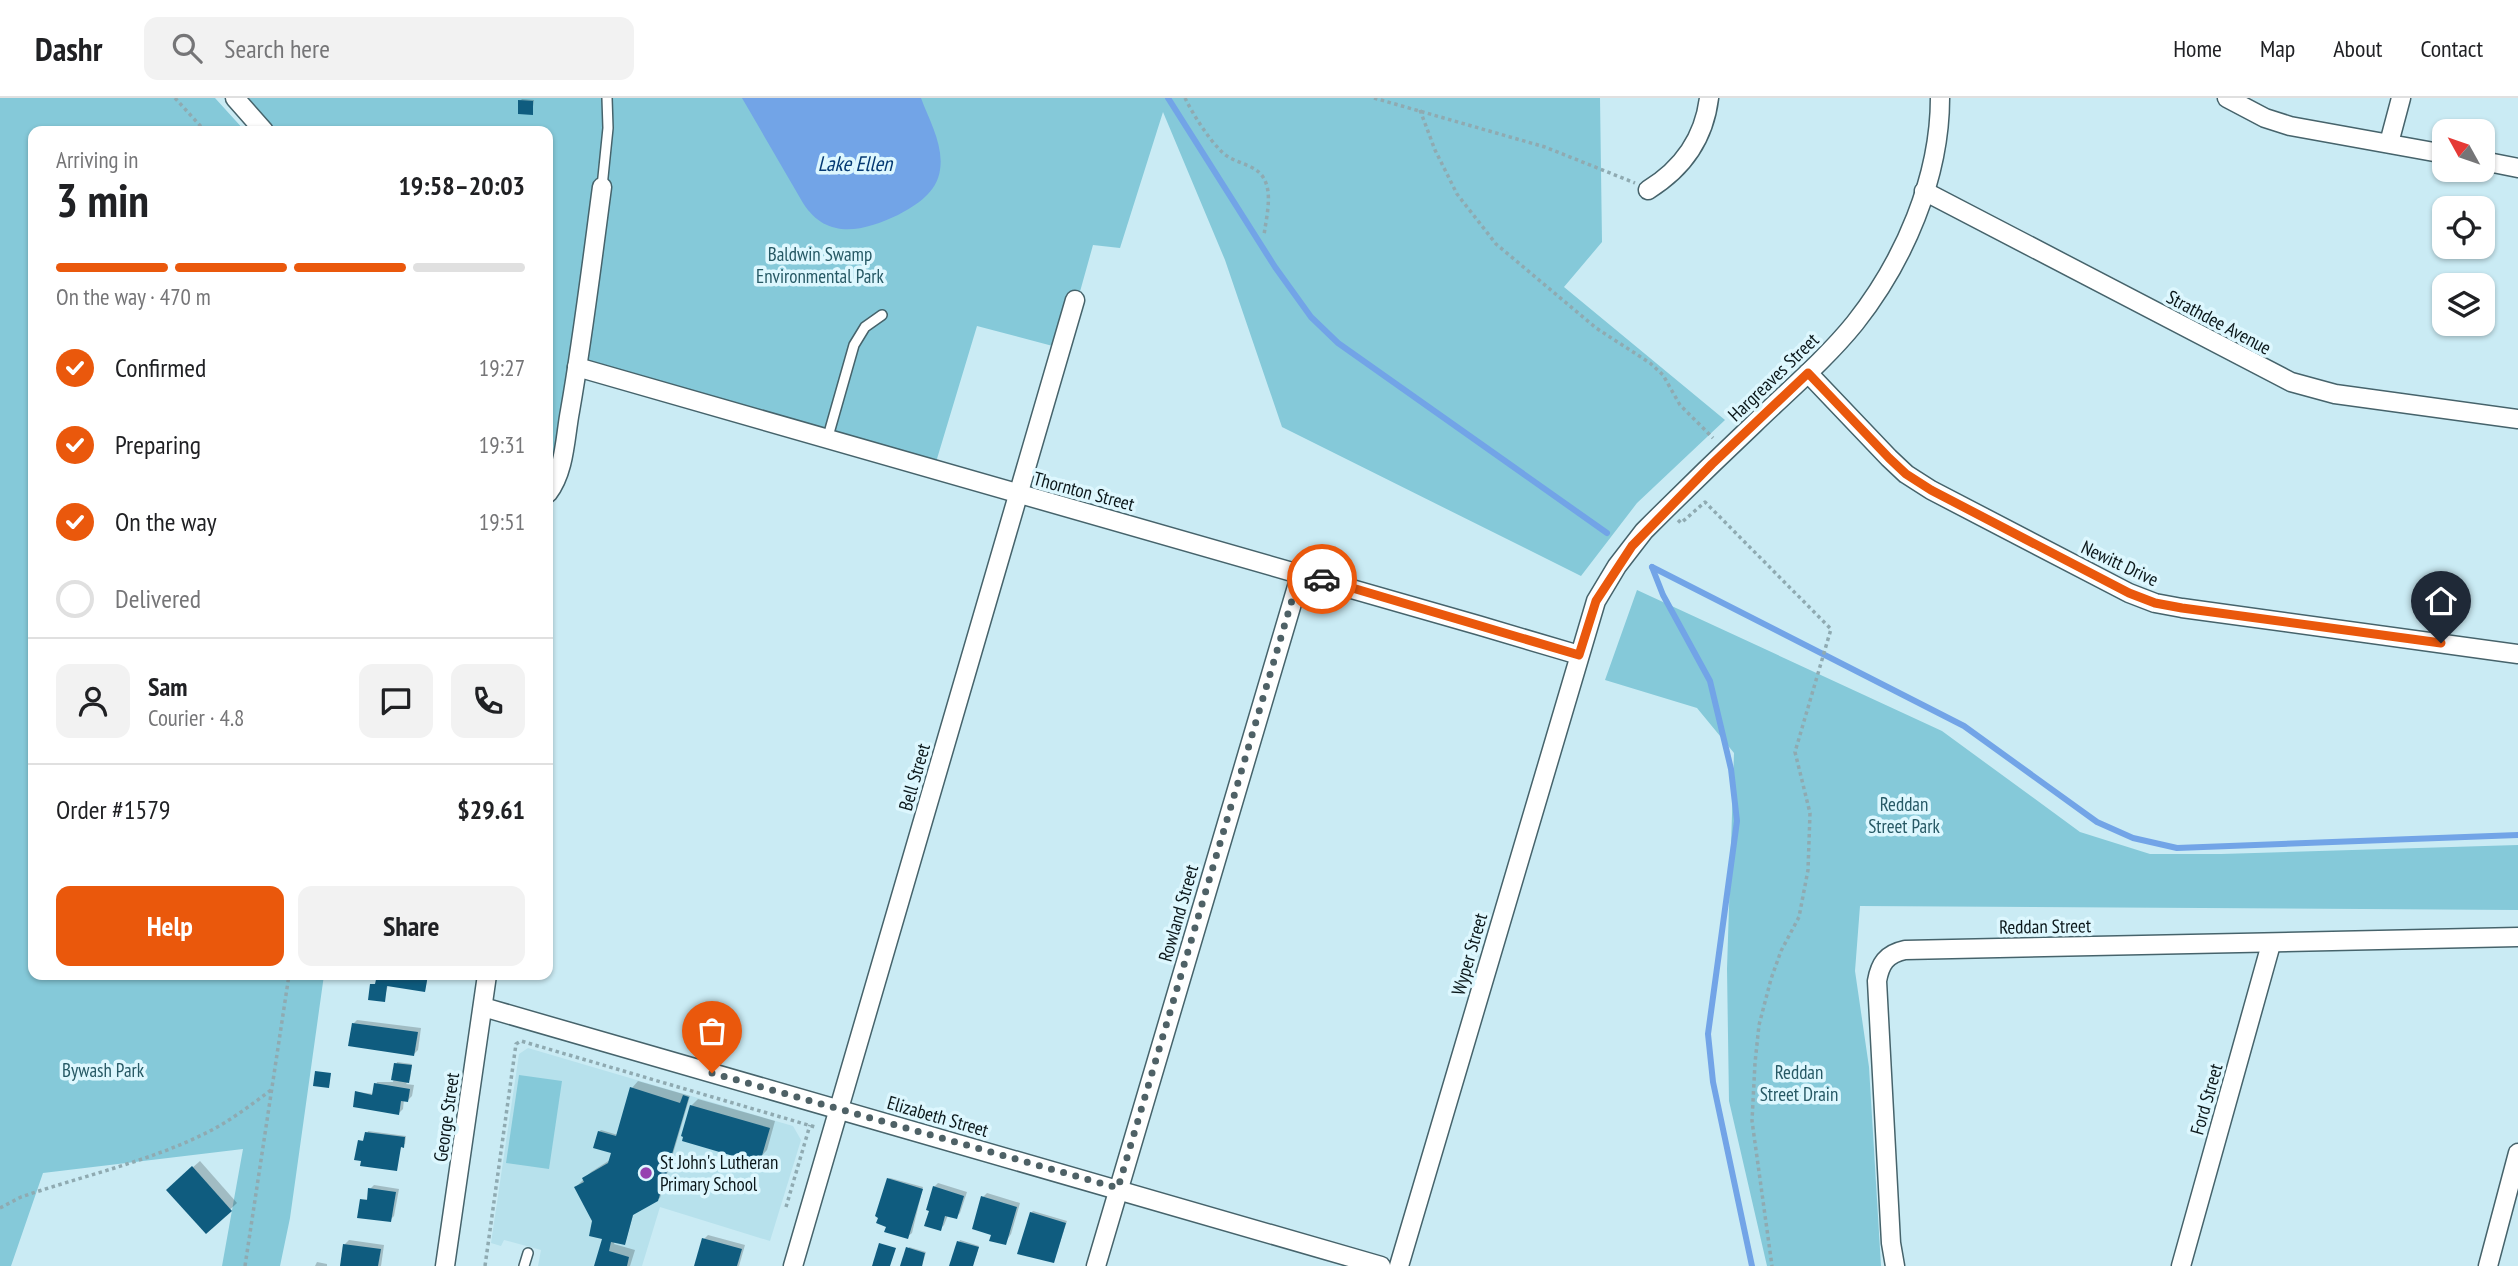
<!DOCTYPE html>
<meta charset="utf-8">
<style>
body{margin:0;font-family:"PT Sans Narrow",sans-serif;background:#f2f2f2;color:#202124;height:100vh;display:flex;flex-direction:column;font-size:26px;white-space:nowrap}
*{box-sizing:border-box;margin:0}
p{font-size:23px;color:#757577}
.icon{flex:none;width:38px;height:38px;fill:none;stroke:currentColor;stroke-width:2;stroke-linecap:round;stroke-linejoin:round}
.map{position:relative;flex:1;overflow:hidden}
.drawer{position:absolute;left:28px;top:28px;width:525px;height:854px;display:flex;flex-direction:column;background:#fff;border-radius:14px;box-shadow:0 2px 5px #0004}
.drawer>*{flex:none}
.needle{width:46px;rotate:310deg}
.controls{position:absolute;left:2432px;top:21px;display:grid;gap:14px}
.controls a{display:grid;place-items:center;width:63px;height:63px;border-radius:14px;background:#fff;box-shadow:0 2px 5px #0004;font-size:35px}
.pin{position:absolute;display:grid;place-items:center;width:60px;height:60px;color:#fff;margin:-72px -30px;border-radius:50% 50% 50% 0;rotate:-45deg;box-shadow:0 0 7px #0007}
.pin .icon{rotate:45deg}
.courier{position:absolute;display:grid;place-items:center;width:70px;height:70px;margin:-35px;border:5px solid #ea580c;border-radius:50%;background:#fff;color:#222;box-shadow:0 2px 9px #0007}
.summary em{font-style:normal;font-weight:800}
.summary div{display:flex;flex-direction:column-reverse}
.summary{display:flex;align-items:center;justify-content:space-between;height:119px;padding:0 28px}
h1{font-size:46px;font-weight:800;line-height:52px}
.bar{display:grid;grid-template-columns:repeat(4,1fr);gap:10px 7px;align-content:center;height:84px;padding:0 28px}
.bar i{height:9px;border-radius:5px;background:#e0e0e0}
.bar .selected{background:#ea580c}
.bar p{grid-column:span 4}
.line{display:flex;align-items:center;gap:18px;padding:0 28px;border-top:2px solid #e0e0e0}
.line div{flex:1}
.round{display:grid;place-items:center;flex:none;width:74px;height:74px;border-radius:14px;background:#f2f2f2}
ol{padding:0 28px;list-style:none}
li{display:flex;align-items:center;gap:21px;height:77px}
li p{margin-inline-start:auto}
li .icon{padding:7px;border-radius:50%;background:#ea580c;color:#fff;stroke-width:4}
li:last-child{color:#757577}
li i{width:38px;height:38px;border:4px solid #e0e0e0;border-radius:50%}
.primary-button{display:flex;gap:14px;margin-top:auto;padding:14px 28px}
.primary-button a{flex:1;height:80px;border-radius:14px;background:#ea580c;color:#fff;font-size:28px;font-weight:800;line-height:80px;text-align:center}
.primary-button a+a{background:#f2f2f2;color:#202124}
header{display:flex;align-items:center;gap:42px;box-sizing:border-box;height:98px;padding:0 35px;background:#fff;border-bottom:2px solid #e0e0e0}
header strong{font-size:33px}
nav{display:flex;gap:38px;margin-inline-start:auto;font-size:24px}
.search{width:490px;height:63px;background:#f2f2f2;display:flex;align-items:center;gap:18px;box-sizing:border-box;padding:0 24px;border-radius:14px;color:#757577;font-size:26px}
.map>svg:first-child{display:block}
.built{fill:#b7e1ec}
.green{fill:#85c9d9}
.water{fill:#72a4e7}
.shadow{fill:#0003}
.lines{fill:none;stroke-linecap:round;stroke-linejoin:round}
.stream{stroke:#72a4e7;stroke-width:6}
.building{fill:#0f5c7f}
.lane-casing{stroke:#46636b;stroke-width:12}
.street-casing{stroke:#46636b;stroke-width:21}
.path{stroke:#8faab1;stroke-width:3.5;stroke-dasharray:3.5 3.5;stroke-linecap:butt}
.lane{stroke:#fff;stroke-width:9}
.street{stroke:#fff;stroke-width:18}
.done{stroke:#4e6166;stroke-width:7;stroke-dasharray:0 12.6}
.route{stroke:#ea580c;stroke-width:9}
.poi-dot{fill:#9642b0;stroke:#ddf7fe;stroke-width:2.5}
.labels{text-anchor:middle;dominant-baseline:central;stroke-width:7;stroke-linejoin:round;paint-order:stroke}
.park-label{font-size:19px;fill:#275965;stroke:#ddf7fe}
.street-label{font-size:19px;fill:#0b171a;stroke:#ddf7fe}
.poi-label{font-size:19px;fill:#0b171a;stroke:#ddf7fe;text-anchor:start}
.water-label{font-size:21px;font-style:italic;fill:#043973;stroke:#ddf7fe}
</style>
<header>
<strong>Dashr</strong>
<div class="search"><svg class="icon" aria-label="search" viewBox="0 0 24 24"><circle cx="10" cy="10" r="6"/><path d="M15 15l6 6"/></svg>Search here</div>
<nav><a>Home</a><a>Map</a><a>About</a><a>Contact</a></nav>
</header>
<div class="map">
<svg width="2518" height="1168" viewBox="0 0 2518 1168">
<rect width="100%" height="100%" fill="#caebf4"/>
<!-- built -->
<path class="built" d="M528,950L793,1028L801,1042L770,1143L660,1109L642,1168H538L541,1152L504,1142L501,1148L491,1145L519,956Z"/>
<!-- green -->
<g class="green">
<path d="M0,0H215L245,33H33V877H324L290,1120L280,1168H222L243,1051L43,1075L11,1168H0Z"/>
<path d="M239,0H1600L1602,144L1564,189L1725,322L1637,405L1581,478L1282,329L1225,162L1163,14L1120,150L1093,147L1064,251L977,228L933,374L579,272L548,397V33H267Z"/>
<path d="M1637,492L1942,633L2080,734L2150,756H2221L2518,747V812L1860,808L1855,873L1869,969L1881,1168H1767L1729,1003L1727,871L1734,655L1697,610L1605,582Z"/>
<path d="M519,977L562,983L549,1071L506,1065Z"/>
</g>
<!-- water -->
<path class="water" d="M742,0H921C929,22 944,47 940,72C937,94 917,107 898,117C864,133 827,143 803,105Z"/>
<!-- shadow -->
<g class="shadow">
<path d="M522,1L534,2L532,15L520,3Z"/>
<path d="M378,877H428L425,893L388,887L384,902L372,887L377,885Z"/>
<path d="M357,922L421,930L418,952L414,956L353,926Z"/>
<path d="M397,964L412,966L410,981L406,986L414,987L412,998L408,1002L404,1001L403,1011L399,1015L357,994L374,996L377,984H393Z"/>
<path d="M638,983L690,998L660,1100L634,1114L625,1145L615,1143L614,1146L635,1152L630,1168H596L604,1140L576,1089L591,1074L610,1062L614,1049L599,1034L601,1032L618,1037L632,990Z"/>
<path d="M698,1001L775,1023L767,1052L757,1063L691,1008Z"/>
<path d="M368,1033L406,1038L405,1046L401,1047L396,1071L360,1043L365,1042Z"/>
<path d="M200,1063L237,1105L206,1134L175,1085Z"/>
<path d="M890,1080L923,1089L912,1135L907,1139L888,1081Z"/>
<path d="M938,1085L967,1094L960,1115L956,1119L948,1117L944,1127L940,1131L934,1089Z"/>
<path d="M374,1087L399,1091L394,1118L390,1122L361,1102L369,1101L370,1091Z"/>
<path d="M987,1095L1020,1105L1011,1136L1005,1145L992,1138L983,1099Z"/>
<path d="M1033,1113L1067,1123L1054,1163L1031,1115Z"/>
<path d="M708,1137L745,1147L739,1168H696L704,1141Z"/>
<path d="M349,1142L384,1147L381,1168H342L345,1146Z"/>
<path d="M960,1142L979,1148L973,1168H951Z"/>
<path d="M909,1149L926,1154L922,1168H907Z"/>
<path d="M317,1164L327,1166V1168H315Z"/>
</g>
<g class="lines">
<!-- stream -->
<g class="stream">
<path d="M1168,0L1275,169L1311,219L1338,245L1607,435"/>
<path d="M1652,469L1964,628L2097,724L2133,740L2177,750L2518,737"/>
<path d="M1652,469L1663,497L1710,583L1731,671L1737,723L1708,936L1713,984L1752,1168"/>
</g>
</g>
<!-- building -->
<g class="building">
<path d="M518,2L533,3V17L518,16Z"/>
<path d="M377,877H428L425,894L387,888L385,904L368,902L370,886H375Z"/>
<path d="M352,925L418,934L414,958L348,948Z"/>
<path d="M394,965L412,967L409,985L391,982Z"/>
<path d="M315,973L331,975L329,990L313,988Z"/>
<path d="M374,985L410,991L408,1004L401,1003L399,1017L353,1009L355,993L372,997Z"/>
<path d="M630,989L680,1005L683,997L689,999L658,1103L633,1117L625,1147L611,1144L609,1153L629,1159L627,1168H594L602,1141L589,1138L592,1123L574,1089L584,1084L582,1080L608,1065L611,1055L593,1050L598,1033L616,1038Z"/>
<path d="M690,1007L770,1030L761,1061L759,1060L757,1065L682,1043L683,1039L681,1038Z"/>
<path d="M365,1034L405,1039L404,1050L401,1049L397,1073L360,1068L361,1063L354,1062L358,1042L363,1043Z"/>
<path d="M192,1068L232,1113L206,1136L166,1092Z"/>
<path d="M887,1080L923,1091L908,1141L884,1134L886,1129L876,1125L878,1120L875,1118Z"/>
<path d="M933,1088L964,1098L957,1121L945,1118L941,1133L924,1128L929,1113L926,1112Z"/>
<path d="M368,1090L396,1094L391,1124L357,1120L360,1101L367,1102Z"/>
<path d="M981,1098L1017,1109L1006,1147L989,1143L991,1137L972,1131Z"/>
<path d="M1030,1114L1066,1125L1054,1165L1017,1156Z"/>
<path d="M702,1140L742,1151L737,1168H694Z"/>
<path d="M957,1143L979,1149L973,1168H949Z"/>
<path d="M879,1145L896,1150L890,1168H872Z"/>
<path d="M343,1146L381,1151L378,1168H340Z"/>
<path d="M906,1149L925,1155L922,1168H900Z"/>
</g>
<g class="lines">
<!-- lane casing -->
<g class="lane-casing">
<g id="lane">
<path d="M602,89L608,30L607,0"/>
<path d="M827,342L854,247L865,229L882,217"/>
<path d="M524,1168L528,1155"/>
</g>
</g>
<!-- street casing -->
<g class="street-casing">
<g id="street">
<path d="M235,0L264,33"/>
<path d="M2227,0L2265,20L2290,28L2445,56"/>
<path d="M2389,45L2401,0"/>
<path d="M2483,63L2518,70"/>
<path d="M1648,92C1682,71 1704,41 1709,0"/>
<path d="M1924,93L2291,284L2335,296L2518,321"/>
<path d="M577,269C911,366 1246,458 1579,557"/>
<path d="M1808,275L1889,360L1906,376L1931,392L2129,495L2155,505L2182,510L2518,556"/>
<path d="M548,395C565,373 565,339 570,313C583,239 592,164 602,89"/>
<path d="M483,909L1381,1168"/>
<path d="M445,1168L487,877"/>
<path d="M793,1168L1075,202"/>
<path d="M1096,1168L1301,475"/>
<path d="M1399,1168L1596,503L1617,468L1644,433C1680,397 1717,361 1754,326C1788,293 1825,262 1855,225C1904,163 1940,80 1940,0"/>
<path d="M1895,1168L1891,1145L1877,883C1880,866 1886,856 1905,852L2518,839"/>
<path d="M2181,1168L2271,846"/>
<path d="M2488,1168L2518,1055"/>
</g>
</g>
<!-- path -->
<g class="path">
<path d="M175,0L205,33"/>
<path d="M1185,0C1194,18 1208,40 1222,54C1230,62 1241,64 1251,69C1277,81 1267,114 1264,137"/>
<path d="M1374,0L1545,49L1635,85"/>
<path d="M1420,12L1435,52L1457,96L1496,146L1596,230L1650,265L1663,277L1680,307L1713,340"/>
<path d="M1678,422L1681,425L1705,404L1831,531L1795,654L1810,715L1808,772L1799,819L1781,853L1771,881L1759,927L1755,965L1752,1023L1772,1168"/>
<path d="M786,1109L810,1027"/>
<path d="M0,1110L21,1099C82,1078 151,1063 208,1034C230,1023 251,1007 271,992"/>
<path d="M245,1168L289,877"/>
<path d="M485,1168L516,946L521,943L815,1029"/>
</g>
<!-- lane -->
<use href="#lane" class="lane"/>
<!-- street -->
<use href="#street" class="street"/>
</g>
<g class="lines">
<!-- done -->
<path class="done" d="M712,975L1118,1090L1300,475L1322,481"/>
<!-- route -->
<path class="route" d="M1322,481L1579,557L1596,503L1632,448L1712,366L1808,275L1889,360L1906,376L1931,392L2129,495L2155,505L2182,510L2441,545"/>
</g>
<!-- markers -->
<circle class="poi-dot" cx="646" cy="1075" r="7"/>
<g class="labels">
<!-- park labels -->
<g class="park-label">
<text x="820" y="156">Baldwin Swamp<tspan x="820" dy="22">Environmental Park</tspan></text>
<text x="1904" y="706">Reddan<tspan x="1904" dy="22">Street Park</tspan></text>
<text x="103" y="972">Bywash Park</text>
<text x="1799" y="974">Reddan<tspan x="1799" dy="22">Street Drain</tspan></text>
</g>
<!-- street labels -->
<g class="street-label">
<text transform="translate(2219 224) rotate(28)">Strathdee Avenue</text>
<text transform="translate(1773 279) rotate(-44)">Hargreaves Street</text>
<text transform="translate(1084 393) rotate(15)">Thornton Street</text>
<text transform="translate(2120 465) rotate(25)">Newitt Drive</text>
<text transform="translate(914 679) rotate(-74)">Bell Street</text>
<text transform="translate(1178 815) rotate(-74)">Rowland Street</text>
<text transform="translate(2045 828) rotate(-1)">Reddan Street</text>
<text transform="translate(1469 856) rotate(-74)">Wyper Street</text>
<text transform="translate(2206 1001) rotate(-74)">Ford Street</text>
<text transform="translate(938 1018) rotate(16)">Elizabeth Street</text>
<text transform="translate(446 1019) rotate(-82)">George Street</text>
</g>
<!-- poi labels -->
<g class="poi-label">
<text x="660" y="1064">St John's Lutheran<tspan x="660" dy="22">Primary School</tspan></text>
</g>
<!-- water labels -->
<g class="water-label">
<text x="855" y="65">Lake Ellen</text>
</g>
</g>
</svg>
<div class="controls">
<a><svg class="needle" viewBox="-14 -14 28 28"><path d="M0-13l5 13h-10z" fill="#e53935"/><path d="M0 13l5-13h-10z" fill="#757577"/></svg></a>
<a><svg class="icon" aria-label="locate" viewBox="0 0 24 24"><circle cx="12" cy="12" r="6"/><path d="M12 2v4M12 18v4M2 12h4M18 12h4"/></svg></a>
<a><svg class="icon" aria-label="layers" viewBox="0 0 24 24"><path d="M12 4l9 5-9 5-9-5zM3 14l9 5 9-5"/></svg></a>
</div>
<div class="pin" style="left:712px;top:975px;background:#ea580c"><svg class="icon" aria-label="bag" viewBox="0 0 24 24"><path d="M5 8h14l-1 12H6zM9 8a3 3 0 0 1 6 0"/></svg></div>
<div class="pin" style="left:2441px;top:545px;background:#1f2937"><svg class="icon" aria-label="home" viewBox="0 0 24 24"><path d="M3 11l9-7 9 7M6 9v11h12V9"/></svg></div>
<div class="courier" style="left:1322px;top:481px"><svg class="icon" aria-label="car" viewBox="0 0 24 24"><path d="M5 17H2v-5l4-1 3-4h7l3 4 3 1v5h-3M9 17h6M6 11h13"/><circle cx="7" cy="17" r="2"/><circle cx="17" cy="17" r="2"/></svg></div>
<section class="drawer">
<div class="summary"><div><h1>3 min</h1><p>Arriving in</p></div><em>19:58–20:03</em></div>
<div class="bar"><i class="selected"></i><i class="selected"></i><i class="selected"></i><i></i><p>On the way · 470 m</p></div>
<ol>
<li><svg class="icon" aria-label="check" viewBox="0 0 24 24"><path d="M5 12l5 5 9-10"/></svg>Confirmed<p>19:27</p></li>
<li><svg class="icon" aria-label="check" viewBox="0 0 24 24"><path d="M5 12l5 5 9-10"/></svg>Preparing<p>19:31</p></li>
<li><svg class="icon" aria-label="check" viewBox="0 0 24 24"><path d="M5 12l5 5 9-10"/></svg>On the way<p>19:51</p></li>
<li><i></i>Delivered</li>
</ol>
<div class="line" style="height:126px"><a class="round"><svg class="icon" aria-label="person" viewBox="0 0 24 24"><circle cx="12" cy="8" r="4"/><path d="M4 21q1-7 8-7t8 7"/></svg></a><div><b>Sam</b><p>Courier · 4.8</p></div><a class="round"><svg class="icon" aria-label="chat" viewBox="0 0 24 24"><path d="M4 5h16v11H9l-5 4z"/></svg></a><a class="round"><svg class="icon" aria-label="phone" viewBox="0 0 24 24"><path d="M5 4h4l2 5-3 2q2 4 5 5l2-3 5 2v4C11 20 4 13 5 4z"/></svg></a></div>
<div class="line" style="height:91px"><div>Order #1579</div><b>$29.61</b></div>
<div class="primary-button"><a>Help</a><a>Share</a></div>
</section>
</div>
